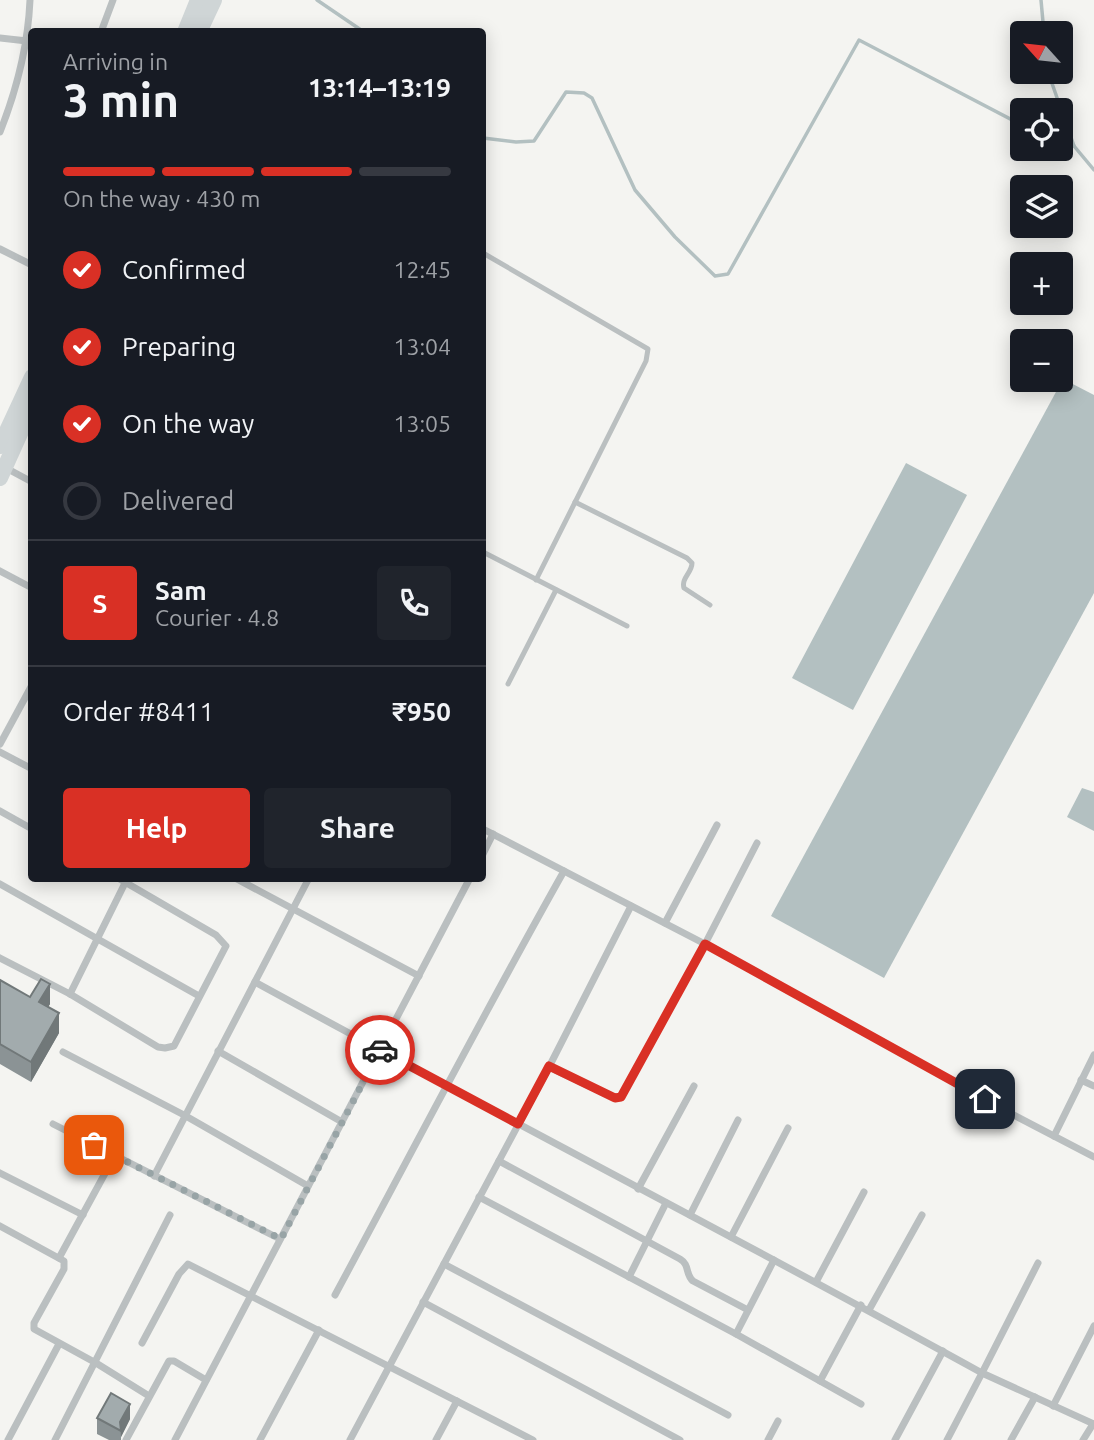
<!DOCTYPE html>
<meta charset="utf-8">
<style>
body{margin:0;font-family:Ubuntu,sans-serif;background:#20242c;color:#f1f3f6;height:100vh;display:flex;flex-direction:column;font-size:26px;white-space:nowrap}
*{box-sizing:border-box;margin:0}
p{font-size:23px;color:#9ea1a6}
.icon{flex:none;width:38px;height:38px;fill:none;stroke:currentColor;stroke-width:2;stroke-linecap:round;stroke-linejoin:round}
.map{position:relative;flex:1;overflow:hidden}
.panel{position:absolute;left:28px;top:28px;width:458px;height:854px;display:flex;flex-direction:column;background:#171b24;border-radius:7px;box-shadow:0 4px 18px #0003}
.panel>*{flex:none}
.needle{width:46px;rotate:297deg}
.tools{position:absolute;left:1010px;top:21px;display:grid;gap:14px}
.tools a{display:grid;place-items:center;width:63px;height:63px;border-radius:7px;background:#171b24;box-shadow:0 4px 18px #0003;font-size:35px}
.pin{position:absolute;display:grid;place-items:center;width:60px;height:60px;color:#fff;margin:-30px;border-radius:14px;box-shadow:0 4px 10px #0006}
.courier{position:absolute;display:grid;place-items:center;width:70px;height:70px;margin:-35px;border:5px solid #d93025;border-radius:50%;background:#fff;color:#222;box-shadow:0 2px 9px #0007}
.overview em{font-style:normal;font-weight:700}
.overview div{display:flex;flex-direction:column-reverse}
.overview{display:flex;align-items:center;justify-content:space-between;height:119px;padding:0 35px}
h1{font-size:46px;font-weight:700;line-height:52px}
.bar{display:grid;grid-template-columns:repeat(4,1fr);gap:10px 7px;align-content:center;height:84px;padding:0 35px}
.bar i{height:9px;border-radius:5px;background:#363941}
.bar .selected{background:#d93025}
.bar p{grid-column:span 4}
.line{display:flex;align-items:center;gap:18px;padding:0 35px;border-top:2px solid #363941}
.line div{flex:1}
.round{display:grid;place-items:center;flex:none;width:74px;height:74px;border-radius:7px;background:#20242c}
ol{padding:0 35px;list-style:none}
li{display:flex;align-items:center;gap:21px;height:77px}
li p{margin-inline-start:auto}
li .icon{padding:7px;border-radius:50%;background:#d93025;color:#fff;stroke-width:4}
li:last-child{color:#9ea1a6}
li i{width:38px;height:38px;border:4px solid #363941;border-radius:50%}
.button{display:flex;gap:14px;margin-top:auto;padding:14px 35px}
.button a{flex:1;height:80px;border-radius:7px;background:#d93025;color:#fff;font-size:28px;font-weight:700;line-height:80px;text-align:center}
.button a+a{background:#20242c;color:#f1f3f6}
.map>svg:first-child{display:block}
.water{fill:#b3c0c1}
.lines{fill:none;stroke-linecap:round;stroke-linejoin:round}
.stream{stroke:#b3c0c1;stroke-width:3.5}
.service{stroke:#babfc0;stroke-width:5}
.minor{stroke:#babfc0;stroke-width:7}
.primary{stroke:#cfd5d6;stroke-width:16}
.wall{fill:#8b9395}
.shaded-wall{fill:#717879}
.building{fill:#a2abad;stroke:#717879;stroke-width:2}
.done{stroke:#98a4a6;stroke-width:7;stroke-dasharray:0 12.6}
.route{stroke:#d93025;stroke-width:9}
</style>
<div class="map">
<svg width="1094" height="1440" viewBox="0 0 1094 1440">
<rect width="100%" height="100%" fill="#f4f4f1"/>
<!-- water -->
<g class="water">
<path d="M1063,379L1094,395V593L884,978L771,916Z"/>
<path d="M906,463L967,495L853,710L792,678Z"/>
<path d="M1082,788L1094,792V831L1067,817Z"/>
</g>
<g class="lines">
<!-- stream -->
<g class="stream">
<path d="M317,0L364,32"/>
<path d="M1041,0L1044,33"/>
<path d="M1048,72L1074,146L1094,170"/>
<path d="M483,138L516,142L534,141L566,92L584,93L592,98L635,190L675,237L715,276L728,274L859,40L1022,125"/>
<path d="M1060,141L1074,146"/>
</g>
<!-- service -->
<g class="service">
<path d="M483,253L648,349L646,361L536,580"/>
<path d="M575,502L687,558L692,563C692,573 681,578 684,588L710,605"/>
<path d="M483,552L627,626"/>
<path d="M508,684L556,590"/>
</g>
<!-- minor -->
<g class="minor">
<path d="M101,32L113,0"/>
<path d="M0,38L27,41"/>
<path d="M0,132C17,89 28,46 30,0"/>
<path d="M0,249L32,265"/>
<path d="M6,468L32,482"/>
<path d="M0,571L32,588"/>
<path d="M0,744L32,685"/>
<path d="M0,752L32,769"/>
<path d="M0,811L32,829"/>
<path d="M483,829L705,944L1008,1112L1094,1157"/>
<path d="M483,854L493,834"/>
<path d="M235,878L419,976"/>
<path d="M0,884L199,996"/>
<path d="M665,923L717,825"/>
<path d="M0,958L70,994L158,1047L165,1048L174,1046L226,946L216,935L118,878"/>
<path d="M255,982C496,1114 741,1240 982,1373L947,1440"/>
<path d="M70,994L127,879"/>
<path d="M218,1051L342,1122"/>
<path d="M63,1052L184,1115L308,1186"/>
<path d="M549,1067L615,1098L621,1097L705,944L757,843"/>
<path d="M1081,1080L1094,1086"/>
<path d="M53,1124L280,1239"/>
<path d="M1054,1136L1094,1055"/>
<path d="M499,1161L680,1259C690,1265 685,1274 693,1281L748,1310"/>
<path d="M0,1173L83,1215"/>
<path d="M154,1176L309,878"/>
<path d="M638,1189L694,1086"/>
<path d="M479,1197L736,1334L861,1404"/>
<path d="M690,1215L738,1120"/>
<path d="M0,1226L64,1261V1269L34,1323V1329L96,1363L149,1396"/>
<path d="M731,1237L788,1128"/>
<path d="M59,1258L115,1155"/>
<path d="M1038,1263L982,1373L1094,1424"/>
<path d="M444,1264L728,1415"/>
<path d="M629,1277L666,1203"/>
<path d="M816,1282L864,1192"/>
<path d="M335,1295C411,1154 485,1011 564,871"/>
<path d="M423,1302L680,1440"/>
<path d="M869,1310L922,1215"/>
<path d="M736,1334L774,1260"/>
<path d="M142,1343L179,1274L188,1264L533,1440"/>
<path d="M820,1381L861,1305"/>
<path d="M1053,1406L1094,1326"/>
<path d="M8,1440L59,1344"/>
<path d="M55,1440L170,1215"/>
<path d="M126,1440L169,1361H174L206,1380"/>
<path d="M175,1440L470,878"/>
<path d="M260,1440L319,1330"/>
<path d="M350,1440L549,1067L631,906"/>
<path d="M436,1440L457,1401"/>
<path d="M768,1440L778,1421"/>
<path d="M895,1440L943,1351"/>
<path d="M1011,1440L1035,1397"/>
<path d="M1083,1440L1093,1424"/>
</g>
<!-- primary -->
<g class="primary">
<path d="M185,32L198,0"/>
<path d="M199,32L214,0"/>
<path d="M0,446L32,377"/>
<path d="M0,478L32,407"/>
</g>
</g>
<!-- wall -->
<g class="wall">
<path d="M0,980L30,997L50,1004L48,1007L59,1033L31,1082L0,1064Z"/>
<path d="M97,1418L130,1419L121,1437V1440H109L97,1434Z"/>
</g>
<!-- shaded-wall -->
<g class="shaded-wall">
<path d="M50,984V1004L39,1022V1002Z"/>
<path d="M59,1013V1033L31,1082V1062Z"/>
<path d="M130,1404V1419L121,1437L120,1422Z"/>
</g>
<!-- building -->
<g class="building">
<path d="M41,979L50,984L39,1002L59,1013L31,1062L0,1044V980L30,997Z"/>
<path d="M111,1393L130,1404L120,1422L121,1431L97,1418Z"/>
</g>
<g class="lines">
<!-- done -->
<path class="done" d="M94,1145L281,1239L380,1050"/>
<!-- route -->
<path class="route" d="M380,1050L518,1124L549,1066L615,1098L621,1097L705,944L985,1099"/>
</g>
</svg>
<div class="tools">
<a><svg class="needle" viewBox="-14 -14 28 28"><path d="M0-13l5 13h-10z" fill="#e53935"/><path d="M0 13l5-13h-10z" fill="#9ea1a6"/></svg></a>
<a><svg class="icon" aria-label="locate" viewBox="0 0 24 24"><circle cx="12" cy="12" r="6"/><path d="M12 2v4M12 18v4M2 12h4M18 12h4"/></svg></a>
<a><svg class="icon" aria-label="layers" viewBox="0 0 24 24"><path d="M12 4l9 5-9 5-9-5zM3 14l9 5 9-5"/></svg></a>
<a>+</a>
<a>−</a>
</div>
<div class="pin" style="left:94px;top:1145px;background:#ea580c"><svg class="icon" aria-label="bag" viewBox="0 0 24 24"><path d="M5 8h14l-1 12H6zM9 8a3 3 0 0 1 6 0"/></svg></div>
<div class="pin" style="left:985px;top:1099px;background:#1f2937"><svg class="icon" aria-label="home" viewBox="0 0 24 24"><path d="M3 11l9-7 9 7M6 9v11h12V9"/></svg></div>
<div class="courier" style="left:380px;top:1050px"><svg class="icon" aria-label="car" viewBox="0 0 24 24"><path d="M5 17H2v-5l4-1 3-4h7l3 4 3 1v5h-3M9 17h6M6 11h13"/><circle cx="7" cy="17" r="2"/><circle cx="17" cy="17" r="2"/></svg></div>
<section class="panel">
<div class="overview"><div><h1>3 min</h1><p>Arriving in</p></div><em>13:14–13:19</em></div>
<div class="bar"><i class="selected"></i><i class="selected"></i><i class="selected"></i><i></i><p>On the way · 430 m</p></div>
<ol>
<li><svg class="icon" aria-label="check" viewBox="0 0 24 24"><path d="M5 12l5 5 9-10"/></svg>Confirmed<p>12:45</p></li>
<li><svg class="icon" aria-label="check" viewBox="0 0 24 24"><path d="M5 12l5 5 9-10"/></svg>Preparing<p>13:04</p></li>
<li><svg class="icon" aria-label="check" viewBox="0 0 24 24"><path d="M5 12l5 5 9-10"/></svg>On the way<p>13:05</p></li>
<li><i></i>Delivered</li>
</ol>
<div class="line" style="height:126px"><b class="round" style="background:#d93025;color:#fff">S</b><div><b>Sam</b><p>Courier · 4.8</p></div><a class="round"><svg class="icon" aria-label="phone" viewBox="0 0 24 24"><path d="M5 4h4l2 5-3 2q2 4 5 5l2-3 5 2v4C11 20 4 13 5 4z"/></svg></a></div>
<div class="line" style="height:91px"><div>Order #8411</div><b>₹950</b></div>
<div class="button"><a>Help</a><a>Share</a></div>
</section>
</div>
